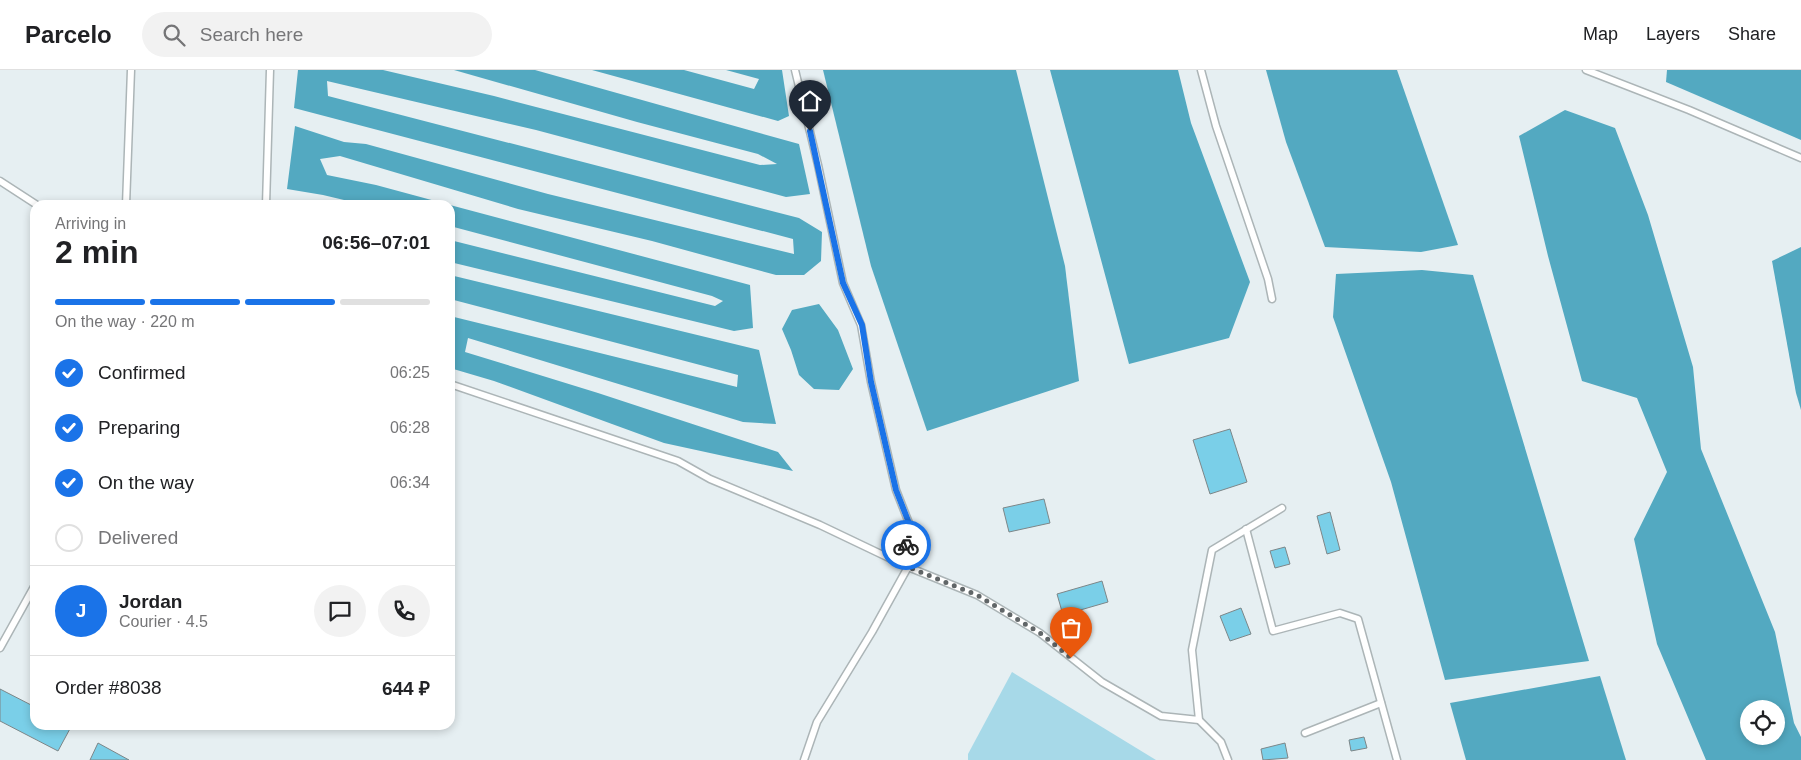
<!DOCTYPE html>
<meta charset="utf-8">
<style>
body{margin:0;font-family:Arial,sans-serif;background:#f2f2f2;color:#202124;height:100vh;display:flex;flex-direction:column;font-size:19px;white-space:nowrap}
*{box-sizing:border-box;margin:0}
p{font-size:16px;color:#757577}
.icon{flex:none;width:28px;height:28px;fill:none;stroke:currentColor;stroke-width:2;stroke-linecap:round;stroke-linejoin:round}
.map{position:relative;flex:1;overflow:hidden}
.side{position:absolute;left:30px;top:130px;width:425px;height:530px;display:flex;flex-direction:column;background:#fff;border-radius:15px;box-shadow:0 2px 8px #0003}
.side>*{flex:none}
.controls{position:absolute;left:1740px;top:630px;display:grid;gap:10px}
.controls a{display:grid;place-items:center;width:45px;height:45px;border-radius:50%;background:#fff;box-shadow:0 2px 8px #0003;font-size:25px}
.pin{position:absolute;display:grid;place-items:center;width:42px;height:42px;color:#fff;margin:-51px -21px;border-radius:50% 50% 50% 0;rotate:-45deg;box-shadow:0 0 5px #0007}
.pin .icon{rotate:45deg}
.courier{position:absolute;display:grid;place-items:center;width:50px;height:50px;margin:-25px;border:4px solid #1a73e8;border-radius:50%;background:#fff;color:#222;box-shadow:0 1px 6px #0007}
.head em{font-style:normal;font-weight:700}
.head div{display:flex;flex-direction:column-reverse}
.head{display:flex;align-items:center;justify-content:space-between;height:85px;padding:0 25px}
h1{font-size:32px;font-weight:700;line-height:38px}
.bar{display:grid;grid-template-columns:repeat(4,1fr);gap:8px 5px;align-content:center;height:60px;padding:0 25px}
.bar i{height:6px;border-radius:4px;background:#e0e0e0}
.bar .current{background:#1a73e8}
.bar p{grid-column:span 4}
.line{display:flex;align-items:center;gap:12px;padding:0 25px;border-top:1px solid #e0e0e0}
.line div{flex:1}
.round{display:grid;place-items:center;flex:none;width:52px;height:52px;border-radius:26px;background:#f2f2f2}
ol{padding:0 25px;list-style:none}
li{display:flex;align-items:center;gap:15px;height:55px}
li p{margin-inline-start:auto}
li .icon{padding:5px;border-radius:50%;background:#1a73e8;color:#fff;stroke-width:4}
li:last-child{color:#757577}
li i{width:28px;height:28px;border:2px solid #e0e0e0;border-radius:50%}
header{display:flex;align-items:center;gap:30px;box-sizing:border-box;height:70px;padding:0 25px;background:#fff;border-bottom:1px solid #e0e0e0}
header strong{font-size:24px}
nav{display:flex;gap:28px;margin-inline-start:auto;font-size:18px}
.search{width:350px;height:45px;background:#f2f2f2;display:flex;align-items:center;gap:12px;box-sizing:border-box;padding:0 18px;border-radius:28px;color:#757577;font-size:19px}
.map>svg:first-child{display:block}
.green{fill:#a7d9e8}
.water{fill:#53a9c1;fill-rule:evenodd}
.building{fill:#7acfe8;stroke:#7d8688}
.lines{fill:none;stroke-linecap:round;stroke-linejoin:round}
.lane-casing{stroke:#acb5b7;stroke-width:9}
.lane{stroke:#fff;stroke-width:6}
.done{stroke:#616668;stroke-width:5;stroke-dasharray:0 9}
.route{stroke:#1a73e8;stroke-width:6}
</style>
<header>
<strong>Parcelo</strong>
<div class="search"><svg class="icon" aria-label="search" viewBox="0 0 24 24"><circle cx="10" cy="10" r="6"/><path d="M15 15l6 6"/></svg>Search here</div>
<nav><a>Map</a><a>Layers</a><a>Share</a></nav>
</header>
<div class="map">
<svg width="1801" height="690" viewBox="0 0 1801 690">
<rect width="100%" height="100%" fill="#e6eff2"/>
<!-- green -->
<path class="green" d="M1012,602L1156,690H968V684Z"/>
<!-- water -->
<g class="water">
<path d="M298,0H383L494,26L760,95L777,94L758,84L637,52L454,0H535L799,74L810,124L786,127L536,60L327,11L328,26L799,148L822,162L821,191L804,205H776L652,171L518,139L340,86L320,89L327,105L376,115L450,135H365L323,125L287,119L295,56L344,72L366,74L548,124L794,184L793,169L294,38Z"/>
<path d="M592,0H684L754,19L759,9L726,0H782L789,46L778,51Z"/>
<path d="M823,0H1016L1065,196L1079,311L927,361L871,196Z"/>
<path d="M1050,0H1178L1191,53L1250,212L1229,268L1129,294Z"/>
<path d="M1266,0H1397L1458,175L1421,182L1325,177L1286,72Z"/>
<path d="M1667,0H1801V70L1666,12Z"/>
<path d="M1565,40L1615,58L1648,145L1693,297L1701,379L1775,562L1794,653L1801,667V690H1706L1657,574L1634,469L1667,402L1637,328L1582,311L1548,186L1519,66ZM1749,639H1776V666H1749Z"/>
<path d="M450,135L750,215L753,258L734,261L450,192V170L715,236L723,231L712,226L450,156Z"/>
<path d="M1801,177V340L1796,323L1772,191Z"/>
<path d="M1422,200L1473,205L1589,591L1445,610L1391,412L1333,247L1336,204Z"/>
<path d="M450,205L759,280L776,354L743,352L468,268L465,282L598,323L778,382L793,401L664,373L494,311L450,298V246L737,317L738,305L450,229Z"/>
<path d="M819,234L838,260L853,299L839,320L814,319L799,305L791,280L782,259L792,240Z"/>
<path d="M1600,606L1626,690H1466L1450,633Z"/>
</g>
<!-- building -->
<g class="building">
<path d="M1230,359L1247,412L1210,424L1193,370Z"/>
<path d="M1044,429L1050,453L1009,462L1003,438Z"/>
<path d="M1330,442L1340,480L1327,484L1317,446Z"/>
<path d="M1285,477L1290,494L1275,498L1270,481Z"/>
<path d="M1102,511L1108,532L1063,545L1057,524Z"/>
<path d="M1241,538L1251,564L1230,571L1220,546Z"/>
<path d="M0,619L35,637V655H72L58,681L0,651Z"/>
<path d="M1364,667L1367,678L1351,681L1349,670Z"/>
<path d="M98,673L129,690H90Z"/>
<path d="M1285,673L1288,688L1263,690L1261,679Z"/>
</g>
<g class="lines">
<!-- lane casing -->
<g class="lane-casing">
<g id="lane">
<path d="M795,0L818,95L843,213L861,255L871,312L896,420L909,453L906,470L908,497L872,562L817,652L804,690"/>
<path d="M1201,0L1216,56L1268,209L1272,229"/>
<path d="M1586,0L1689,40L1801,88"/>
<path d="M0,111L37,135"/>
<path d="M126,135L131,0"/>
<path d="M266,135L270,0"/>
<path d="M450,314L678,391L710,409L820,455L908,497L977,525L1040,563L1102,612L1161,646L1199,650L1192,580L1212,480L1282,438"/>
<path d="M1246,459L1273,561L1340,543L1358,549L1397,690"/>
<path d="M0,578L35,515"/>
<path d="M1199,650L1221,672L1228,690"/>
<path d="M1305,663L1381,633"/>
</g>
</g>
<!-- lane -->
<use href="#lane" class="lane"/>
</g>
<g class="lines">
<!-- done -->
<path class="done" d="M906,475L908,497L977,525L1040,563L1071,588"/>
<!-- route -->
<path class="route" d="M810,61L843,213L862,255L871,312L896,420L909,453L906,475"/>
</g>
</svg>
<div class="controls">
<a><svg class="icon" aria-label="locate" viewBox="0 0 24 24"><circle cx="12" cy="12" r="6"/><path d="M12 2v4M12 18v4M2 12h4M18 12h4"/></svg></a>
</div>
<div class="pin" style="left:1071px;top:588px;background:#ea580c"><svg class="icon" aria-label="bag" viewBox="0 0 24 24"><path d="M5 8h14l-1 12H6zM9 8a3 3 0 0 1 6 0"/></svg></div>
<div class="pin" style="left:810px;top:61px;background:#1f2937"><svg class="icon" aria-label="home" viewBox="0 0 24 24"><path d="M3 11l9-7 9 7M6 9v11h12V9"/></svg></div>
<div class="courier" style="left:906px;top:475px"><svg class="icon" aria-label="bike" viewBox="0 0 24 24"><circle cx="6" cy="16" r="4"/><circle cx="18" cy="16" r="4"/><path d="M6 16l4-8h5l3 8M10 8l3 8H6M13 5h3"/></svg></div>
<section class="side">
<div class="head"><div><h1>2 min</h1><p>Arriving in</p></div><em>06:56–07:01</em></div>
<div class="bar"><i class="current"></i><i class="current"></i><i class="current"></i><i></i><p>On the way · 220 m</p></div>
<ol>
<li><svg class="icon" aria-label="check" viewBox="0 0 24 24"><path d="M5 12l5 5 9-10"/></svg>Confirmed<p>06:25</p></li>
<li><svg class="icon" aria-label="check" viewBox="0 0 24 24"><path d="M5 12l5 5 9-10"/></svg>Preparing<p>06:28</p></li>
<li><svg class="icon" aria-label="check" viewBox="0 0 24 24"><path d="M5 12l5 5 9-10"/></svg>On the way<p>06:34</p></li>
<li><i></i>Delivered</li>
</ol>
<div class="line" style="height:90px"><b class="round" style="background:#1a73e8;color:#fff">J</b><div><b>Jordan</b><p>Courier · 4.5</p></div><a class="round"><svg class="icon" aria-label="chat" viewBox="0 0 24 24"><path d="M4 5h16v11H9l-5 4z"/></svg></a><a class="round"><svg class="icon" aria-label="phone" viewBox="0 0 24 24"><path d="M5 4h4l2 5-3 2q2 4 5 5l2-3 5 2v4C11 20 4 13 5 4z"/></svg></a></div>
<div class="line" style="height:65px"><div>Order #8038</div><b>644 ₽</b></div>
</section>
</div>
